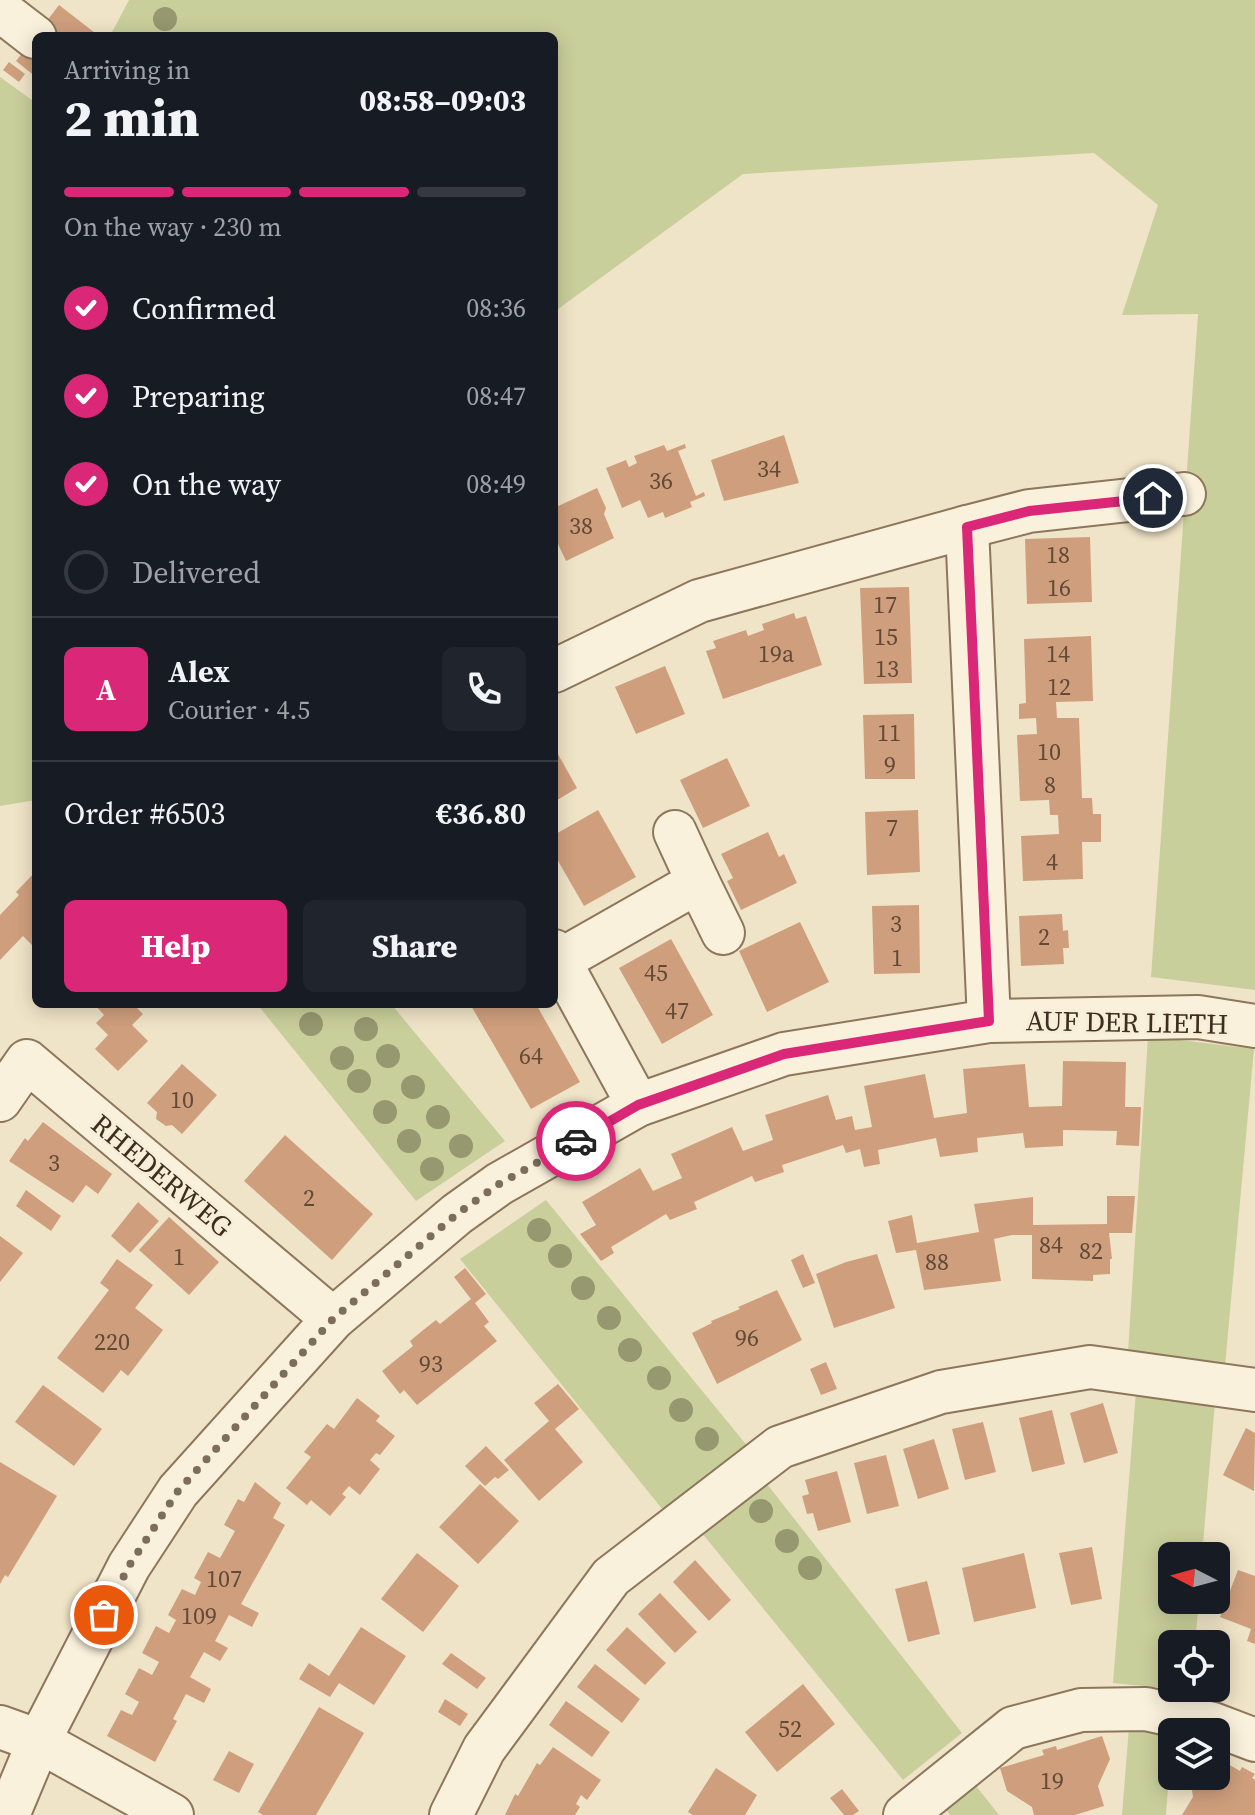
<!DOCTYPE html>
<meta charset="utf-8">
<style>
body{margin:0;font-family:"Source Serif 4",serif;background:#20242c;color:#f1f3f6;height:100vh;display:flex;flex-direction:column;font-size:30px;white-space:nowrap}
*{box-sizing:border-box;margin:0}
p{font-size:26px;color:#9ea1a6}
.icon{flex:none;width:44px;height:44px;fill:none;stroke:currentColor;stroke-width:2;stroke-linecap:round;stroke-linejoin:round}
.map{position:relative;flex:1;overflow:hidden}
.panel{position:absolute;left:32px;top:32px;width:526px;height:976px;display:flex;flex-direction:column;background:#171b24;border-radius:12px;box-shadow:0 4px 20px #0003}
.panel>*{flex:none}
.needle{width:52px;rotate:276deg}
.fabs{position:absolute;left:1158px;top:1542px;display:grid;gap:16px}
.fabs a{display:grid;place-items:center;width:72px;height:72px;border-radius:12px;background:#171b24;box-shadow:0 4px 20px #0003;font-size:40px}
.pin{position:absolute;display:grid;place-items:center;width:68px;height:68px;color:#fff;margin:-34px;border:4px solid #fff;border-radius:50%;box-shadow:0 2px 8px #0007}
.courier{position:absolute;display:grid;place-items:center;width:80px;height:80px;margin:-40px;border:6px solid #db2777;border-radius:50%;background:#fff;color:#222;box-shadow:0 2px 10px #0007}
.headline em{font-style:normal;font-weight:800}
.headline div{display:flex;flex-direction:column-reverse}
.headline{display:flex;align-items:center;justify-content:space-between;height:136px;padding:0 32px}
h1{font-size:52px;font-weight:800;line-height:60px}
.bar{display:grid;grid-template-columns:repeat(4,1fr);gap:12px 8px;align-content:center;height:96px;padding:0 32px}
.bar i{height:10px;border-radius:6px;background:#363941}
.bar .active{background:#db2777}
.bar p{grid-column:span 4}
.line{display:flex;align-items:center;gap:20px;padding:0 32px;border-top:2px solid #363941}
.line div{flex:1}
.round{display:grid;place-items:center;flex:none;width:84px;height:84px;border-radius:12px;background:#20242c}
ol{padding:0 32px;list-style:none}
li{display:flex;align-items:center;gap:24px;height:88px}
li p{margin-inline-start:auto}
li .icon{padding:8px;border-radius:50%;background:#db2777;color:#fff;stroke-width:4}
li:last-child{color:#9ea1a6}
li i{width:44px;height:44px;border:4px solid #363941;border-radius:50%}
.action{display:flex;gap:16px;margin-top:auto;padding:16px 32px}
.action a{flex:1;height:92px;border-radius:12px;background:#db2777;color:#fff;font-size:32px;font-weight:800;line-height:92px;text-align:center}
.action a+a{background:#20242c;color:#f1f3f6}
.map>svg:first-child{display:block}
.green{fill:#c9cf9b}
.building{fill:#cf9f7d}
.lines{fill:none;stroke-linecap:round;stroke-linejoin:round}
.minor-casing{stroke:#8d765c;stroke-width:46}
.minor{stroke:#faf1dc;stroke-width:42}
.tree{fill:#96986f}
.done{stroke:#7c6e5b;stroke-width:8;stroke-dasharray:0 14.4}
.route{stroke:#db2777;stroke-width:10}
.labels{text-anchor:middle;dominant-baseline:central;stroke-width:6;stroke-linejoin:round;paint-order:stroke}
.number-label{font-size:24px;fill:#624a37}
.street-label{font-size:28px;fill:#3d2e20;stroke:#f7eed8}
</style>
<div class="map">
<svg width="1255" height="1815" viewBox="0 0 1255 1815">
<rect width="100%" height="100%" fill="#f0e4c8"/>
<!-- green -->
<g class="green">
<path d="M129,0H1255V990L1151,977L1198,314L1122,315L1158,205L1094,153L743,174L554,312V36H110Z"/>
<path d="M0,77L36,103V800L0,806Z"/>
<path d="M257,1004H391L505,1141L416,1201Z"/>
<path d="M1148,1036L1254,1049L1225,1366L1128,1352Z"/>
<path d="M546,1200L749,1448L663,1510L460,1259Z"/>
<path d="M1136,1391L1215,1402L1202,1556H1172V1600H1199L1195,1644H1172V1688H1192V1691L1113,1683Z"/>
<path d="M767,1484L962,1733L903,1780L701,1532Z"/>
<path d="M1129,1727L1172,1732L1166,1815H1122Z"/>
<path d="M965,1772L999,1815H950L937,1798Z"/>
</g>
<!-- building -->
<g class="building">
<path d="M59,5L99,36H36V77L16,61Z"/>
<path d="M9,62L25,74L19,82L3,70Z"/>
<path d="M784,435L799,483L724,501L711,460Z"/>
<path d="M685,444L686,448L678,451L696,496L704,492L705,496L690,502L692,507L665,518L663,512L648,518L640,500L622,508L606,468L626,460L629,467L637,463L634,456L664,445L667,451Z"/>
<path d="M597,488L606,508L604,514L614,538L566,561L558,544L554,545V508Z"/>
<path d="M1090,537L1092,602L1027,604L1025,539Z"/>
<path d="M909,587L912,683L864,684L860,588Z"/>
<path d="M794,613L796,619L806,616L822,665L723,699L706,651L716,648L713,641L746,630L748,636L764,630L762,624Z"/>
<path d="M1091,636L1093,701L1056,702L1057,718H1079L1082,798H1092L1093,814H1101V842H1082L1083,879L1023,881L1021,836L1059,834L1058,815H1050L1049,800L1020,801L1017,735L1037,734L1036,718L1019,719V704L1026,703L1024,639Z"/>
<path d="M665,666L685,714L636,734L615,687Z"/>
<path d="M914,714L915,779H865L863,715Z"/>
<path d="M554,747L577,788L554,802Z"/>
<path d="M727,758L750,806L703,828L680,780Z"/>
<path d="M598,810L636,877L584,906L554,854V835Z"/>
<path d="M918,810L920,872L867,875L865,812Z"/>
<path d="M768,832L779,857L784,854L797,883L741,910L727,881L733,878L721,854Z"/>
<path d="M36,871V949L23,936L0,960V915L19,895L16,892Z"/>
<path d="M919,905L920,973L874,974L872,906Z"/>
<path d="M1062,914L1063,931L1068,930L1069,948H1063L1064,964L1021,966L1019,916Z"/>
<path d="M800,922L829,982L767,1012L739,951Z"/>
<path d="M671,939L713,1015L662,1044L619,968Z"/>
<path d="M94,1004H133L143,1014L132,1025L148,1041L118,1071L95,1049L108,1035L96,1023L104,1015Z"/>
<path d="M470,1004H536L580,1082L531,1109Z"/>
<path d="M1063,1061L1126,1062L1125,1107H1141L1139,1146L1116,1145L1117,1131L1063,1130V1146L1025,1148L1023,1133L977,1138L978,1152L940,1157L936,1138L878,1150L880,1164L864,1167L860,1149L846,1153L843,1145L782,1165L784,1172L755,1182L752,1176L694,1202L697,1209L670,1220L666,1214L611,1247L614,1253L601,1261L580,1234L596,1225L582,1202L640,1168L653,1191L682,1178L671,1154L732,1127L743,1151L773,1140L765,1115L828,1095L836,1120L852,1116L855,1130L872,1127L864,1086L925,1074L934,1118L967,1113L963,1069L1025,1064L1029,1107L1062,1106Z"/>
<path d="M182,1064L217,1095L182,1134L172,1125L166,1126L156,1119L157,1112L147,1103Z"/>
<path d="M43,1122L112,1174L98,1194L86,1185L73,1203L9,1161L25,1138L28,1141Z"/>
<path d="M285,1135L373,1214L332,1260L244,1181Z"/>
<path d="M26,1190L61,1216L51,1231L16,1206Z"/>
<path d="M1107,1196H1135L1132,1233H1109L1112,1259H1110V1274L1093,1275V1281L1032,1279V1235H1012L994,1239L1001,1281L924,1290L916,1250L896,1253L888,1221L912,1215L917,1243L979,1232L974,1204L1033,1197V1225L1107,1224Z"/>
<path d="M138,1202L159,1221L130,1253L111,1236Z"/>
<path d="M169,1217L219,1262L189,1295L139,1250Z"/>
<path d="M0,1236L23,1253L0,1282Z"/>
<path d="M803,1254L815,1283L803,1288L791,1260Z"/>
<path d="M877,1254L895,1308L834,1328L816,1274L846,1262Z"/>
<path d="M117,1259L153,1285L135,1308L163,1330L128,1376L121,1370L103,1393L57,1358L109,1290L100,1283Z"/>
<path d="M465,1268L486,1294L475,1303L489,1322L484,1326L497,1341L417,1405L404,1390L400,1394L382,1371L413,1346L410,1341L422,1331L436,1320L440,1324L471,1299L454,1277Z"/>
<path d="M777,1290L802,1340L717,1384L692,1333L712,1323L711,1321L740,1309L738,1307Z"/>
<path d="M826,1362L837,1389L821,1395L810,1369Z"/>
<path d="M558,1384L579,1409L555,1429L583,1462L539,1501L504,1460L549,1421L534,1403Z"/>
<path d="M43,1385L102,1429L74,1466L15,1422Z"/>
<path d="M357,1398L380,1416L376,1421L395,1436L380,1455L376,1453L370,1460L380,1469L360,1495L349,1486L342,1494L346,1497L330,1516L311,1500L307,1505L286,1488L311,1457L304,1452L327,1424L334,1429Z"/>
<path d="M1103,1403L1118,1453L1084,1463L1070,1413Z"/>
<path d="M1052,1410L1065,1464L1032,1472L1019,1418Z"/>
<path d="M983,1422L996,1472L965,1480L952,1429Z"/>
<path d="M1246,1428L1255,1433L1254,1491L1223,1475Z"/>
<path d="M934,1439L949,1489L918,1499L903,1449Z"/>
<path d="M486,1446L509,1470L498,1479L495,1477L485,1486L465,1466Z"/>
<path d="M886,1455L899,1506L867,1514L854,1463Z"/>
<path d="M0,1462L57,1496L8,1577L5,1575L0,1584Z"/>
<path d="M837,1471L851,1522L818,1531L813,1513L807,1514L802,1496L809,1494L805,1480Z"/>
<path d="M255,1482L281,1503L273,1518L285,1525L241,1604L259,1613L252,1627L229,1615L215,1641L228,1648L220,1661L204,1652L190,1677L211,1689L204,1703L186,1694L173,1719L177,1721L155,1762L107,1736L121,1710L132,1715L139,1702L125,1694L139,1668L152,1675L159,1662L142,1653L156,1626L169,1633L176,1620L168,1615L182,1589L195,1595L201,1582L194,1578L208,1552L220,1558L235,1531L224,1525L238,1499L244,1502Z"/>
<path d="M480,1484L519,1521L478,1564L439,1527Z"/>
<path d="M1092,1547L1102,1599L1071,1605L1059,1553Z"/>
<path d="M417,1553L459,1586L423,1632L381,1599Z"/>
<path d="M1024,1553L1036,1608L974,1622L962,1568Z"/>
<path d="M695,1560L731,1600L709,1621L673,1582Z"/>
<path d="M1238,1570L1255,1576V1644L1247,1641L1251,1629L1220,1617Z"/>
<path d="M927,1581L940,1634L908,1642L895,1589Z"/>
<path d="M660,1593L697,1632L675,1653L638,1614Z"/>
<path d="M361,1627L406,1656L374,1705L339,1683L330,1697L299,1679L309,1663L329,1676Z"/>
<path d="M627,1627L666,1663L645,1685L606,1650Z"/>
<path d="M451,1653L486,1678L477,1689L442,1664Z"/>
<path d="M595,1664L640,1699L622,1723L577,1687Z"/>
<path d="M803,1684L835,1724L777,1772L745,1732Z"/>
<path d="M445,1699L468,1714L460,1726L438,1712Z"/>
<path d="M566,1701L610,1732L592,1757L549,1725Z"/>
<path d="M319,1707L364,1733L316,1815H263L258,1812Z"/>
<path d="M1102,1736L1110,1759L1098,1786L1104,1806L1075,1815H1034L1032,1807L1007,1791L1000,1768L1044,1755L1042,1750L1056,1746L1057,1750Z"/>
<path d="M553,1747L601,1780L587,1800L581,1795L576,1804L580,1807L575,1815H505L515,1794L518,1796L537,1763L540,1765Z"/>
<path d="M229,1751L254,1764L239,1793L213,1780Z"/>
<path d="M1216,1757L1240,1771L1242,1767L1255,1774L1252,1778L1255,1780V1815H1182L1193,1797L1190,1776H1216Z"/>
<path d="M716,1768L757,1795L745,1815H693L688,1812Z"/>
<path d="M842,1789L859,1811L853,1815H844L830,1798Z"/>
</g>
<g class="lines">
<!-- minor casing -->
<g class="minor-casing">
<g id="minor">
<path d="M0,10L35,37"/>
<path d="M967,527L1029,511L1184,494"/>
<path d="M554,671L699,601L967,527L989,1021"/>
<path d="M675,832L698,882"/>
<path d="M554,951L638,1105"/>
<path d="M559,961L698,882L723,933"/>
<path d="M0,1100L27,1061L333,1319"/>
<path d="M0,1727L39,1741L172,1815"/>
<path d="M8,1815L39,1741L129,1566L178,1491L333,1319L457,1214L499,1184L638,1105L784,1054L989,1021L1198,1017L1255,1026"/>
<path d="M451,1815L484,1749L611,1577L780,1447L941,1392L1090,1367L1255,1390"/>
<path d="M905,1815L1013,1728L1081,1710L1146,1709L1213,1724L1255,1740"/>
</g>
</g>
<!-- minor -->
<use href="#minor" class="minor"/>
</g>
<!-- trees -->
<g class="tree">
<circle cx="165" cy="19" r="12"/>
<circle cx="311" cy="1024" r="12"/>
<circle cx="366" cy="1029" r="12"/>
<circle cx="388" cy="1056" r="12"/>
<circle cx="342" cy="1058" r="12"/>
<circle cx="359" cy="1081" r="12"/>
<circle cx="413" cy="1087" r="12"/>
<circle cx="385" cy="1112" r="12"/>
<circle cx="438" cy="1117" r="12"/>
<circle cx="409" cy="1141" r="12"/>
<circle cx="461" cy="1146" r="12"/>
<circle cx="432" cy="1169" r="12"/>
<circle cx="539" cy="1230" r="12"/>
<circle cx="560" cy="1256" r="12"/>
<circle cx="583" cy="1288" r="12"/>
<circle cx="609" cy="1318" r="12"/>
<circle cx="630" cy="1350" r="12"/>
<circle cx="659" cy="1378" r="12"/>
<circle cx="681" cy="1410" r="12"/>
<circle cx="707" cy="1439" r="12"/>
<circle cx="761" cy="1511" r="12"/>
<circle cx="787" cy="1541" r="12"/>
<circle cx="810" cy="1568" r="12"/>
</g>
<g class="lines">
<!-- done -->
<path class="done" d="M104,1615L129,1566L178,1491L333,1319L457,1214L499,1184L576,1141"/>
<!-- route -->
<path class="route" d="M576,1141L638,1105L784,1054L989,1021L967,527L1029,511L1153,498"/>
</g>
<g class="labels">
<!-- number labels -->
<g class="number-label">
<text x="769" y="468">34</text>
<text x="661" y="480">36</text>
<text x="581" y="525">38</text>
<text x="1058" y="554">18</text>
<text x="1059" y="587">16</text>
<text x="885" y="604">17</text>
<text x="886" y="636">15</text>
<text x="776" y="653">19a</text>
<text x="1058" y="653">14</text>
<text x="887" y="668">13</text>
<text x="1059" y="686">12</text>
<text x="889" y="732">11</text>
<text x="1049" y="751">10</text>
<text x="890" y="764">9</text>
<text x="1050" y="784">8</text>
<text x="892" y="827">7</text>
<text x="1052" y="861">4</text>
<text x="896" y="923">3</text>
<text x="1044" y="936">2</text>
<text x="897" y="957">1</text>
<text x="656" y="972">45</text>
<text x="677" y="1010">47</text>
<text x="531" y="1055">64</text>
<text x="182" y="1099">10</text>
<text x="54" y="1162">3</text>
<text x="309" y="1197">2</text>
<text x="1051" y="1244">84</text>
<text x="1091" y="1250">82</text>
<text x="179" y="1256">1</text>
<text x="937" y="1261">88</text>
<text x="747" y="1337">96</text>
<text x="112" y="1341">220</text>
<text x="431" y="1363">93</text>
<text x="224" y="1578">107</text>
<text x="199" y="1615">109</text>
<text x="790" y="1728">52</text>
<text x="1052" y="1780">19</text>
</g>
<!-- street labels -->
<g class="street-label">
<text transform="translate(1127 1022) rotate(1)">AUF DER LIETH</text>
<text transform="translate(162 1175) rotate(40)">RHEDERWEG</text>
</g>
</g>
</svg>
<div class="fabs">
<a><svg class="needle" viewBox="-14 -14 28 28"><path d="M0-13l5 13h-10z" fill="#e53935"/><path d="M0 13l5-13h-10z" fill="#9ea1a6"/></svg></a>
<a><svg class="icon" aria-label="locate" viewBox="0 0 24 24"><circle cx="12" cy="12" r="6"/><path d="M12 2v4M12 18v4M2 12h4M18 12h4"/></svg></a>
<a><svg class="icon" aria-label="layers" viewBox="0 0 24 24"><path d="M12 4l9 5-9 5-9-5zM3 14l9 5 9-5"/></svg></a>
</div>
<div class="pin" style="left:104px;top:1615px;background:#ea580c"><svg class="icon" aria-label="bag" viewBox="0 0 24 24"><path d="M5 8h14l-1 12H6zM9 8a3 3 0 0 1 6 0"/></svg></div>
<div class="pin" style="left:1153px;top:498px;background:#1f2937"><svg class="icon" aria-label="home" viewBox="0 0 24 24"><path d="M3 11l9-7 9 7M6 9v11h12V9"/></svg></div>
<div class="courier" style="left:576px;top:1141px"><svg class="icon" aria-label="car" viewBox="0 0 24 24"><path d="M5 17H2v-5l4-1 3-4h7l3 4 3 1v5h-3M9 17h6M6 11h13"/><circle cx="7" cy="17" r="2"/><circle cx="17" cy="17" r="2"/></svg></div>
<section class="panel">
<div class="headline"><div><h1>2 min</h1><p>Arriving in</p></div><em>08:58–09:03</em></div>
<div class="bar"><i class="active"></i><i class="active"></i><i class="active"></i><i></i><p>On the way · 230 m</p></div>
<ol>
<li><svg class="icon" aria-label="check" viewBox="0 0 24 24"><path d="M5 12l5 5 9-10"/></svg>Confirmed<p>08:36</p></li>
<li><svg class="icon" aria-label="check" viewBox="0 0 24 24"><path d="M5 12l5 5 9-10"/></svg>Preparing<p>08:47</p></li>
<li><svg class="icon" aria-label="check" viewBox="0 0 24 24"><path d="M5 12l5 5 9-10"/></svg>On the way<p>08:49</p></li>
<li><i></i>Delivered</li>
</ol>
<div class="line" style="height:144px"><b class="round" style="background:#db2777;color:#fff">A</b><div><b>Alex</b><p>Courier · 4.5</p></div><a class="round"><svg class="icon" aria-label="phone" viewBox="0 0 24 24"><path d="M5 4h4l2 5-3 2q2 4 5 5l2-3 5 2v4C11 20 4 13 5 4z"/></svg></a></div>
<div class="line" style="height:104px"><div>Order #6503</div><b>€36.80</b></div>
<div class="action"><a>Help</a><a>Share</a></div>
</section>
</div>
